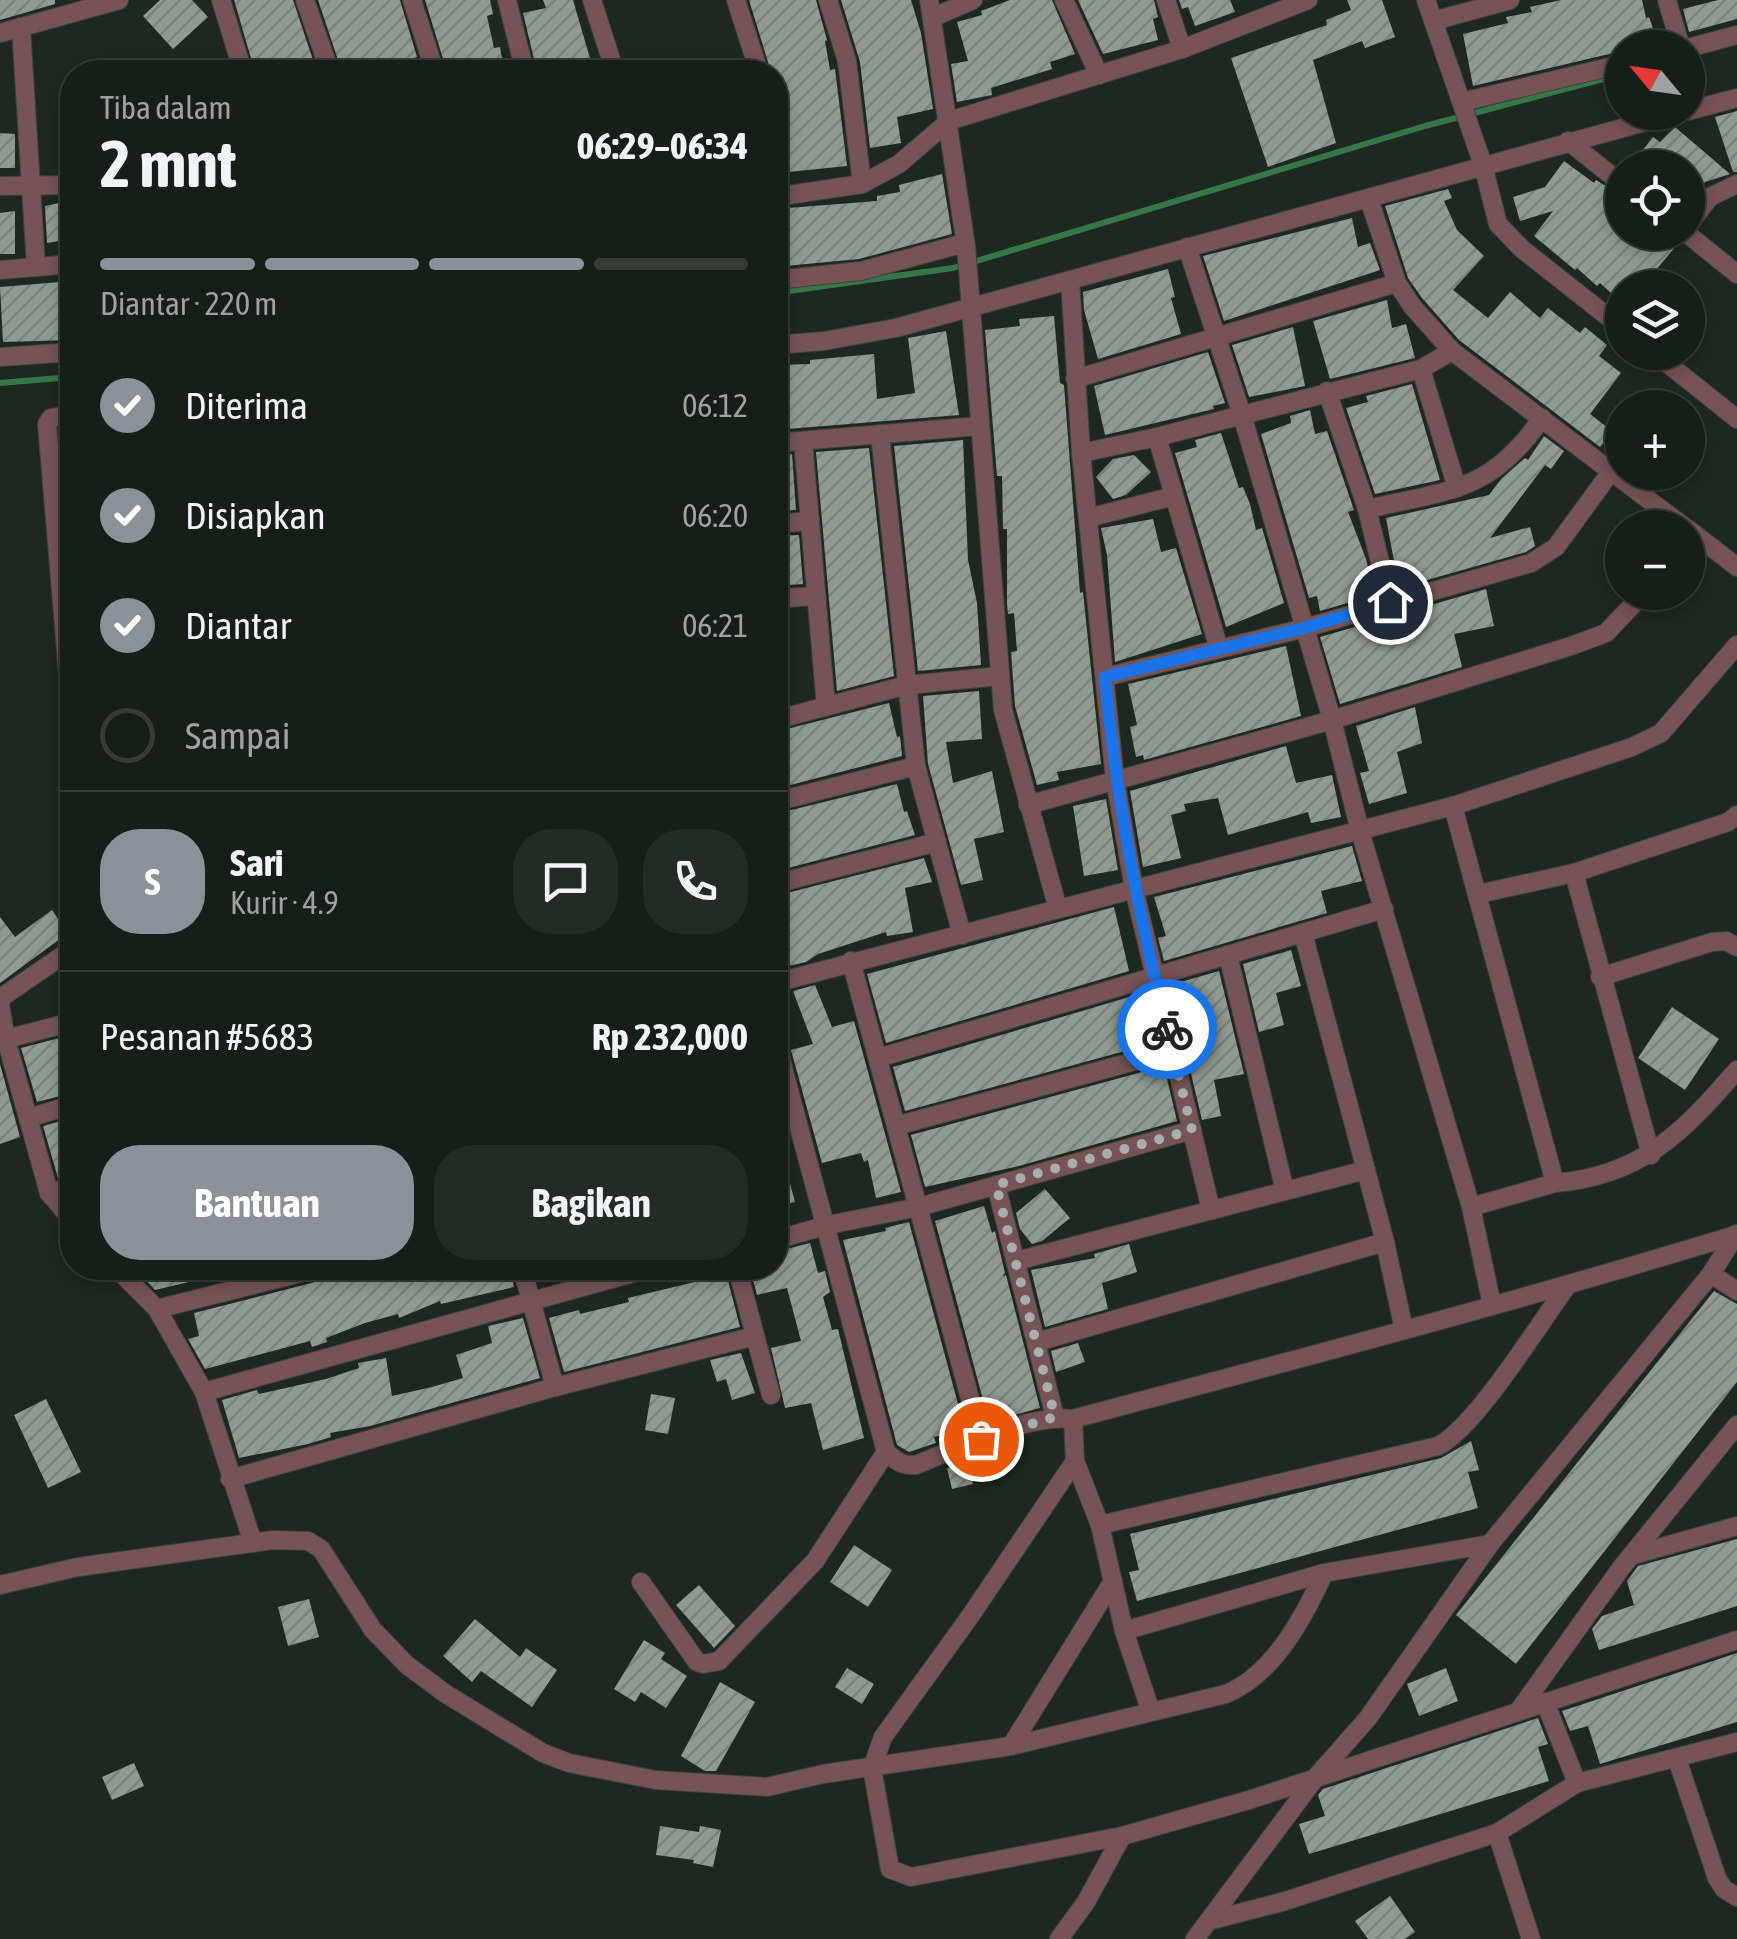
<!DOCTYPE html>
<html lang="id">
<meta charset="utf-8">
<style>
body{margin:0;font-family:"Asap Condensed",sans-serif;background:#242a26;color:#f1f3f6;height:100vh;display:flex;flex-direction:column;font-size:38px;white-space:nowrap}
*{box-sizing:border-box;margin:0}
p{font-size:32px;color:#9ea2a2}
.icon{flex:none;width:55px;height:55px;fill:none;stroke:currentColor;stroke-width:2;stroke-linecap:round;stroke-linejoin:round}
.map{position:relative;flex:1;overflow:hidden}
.drawer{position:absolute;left:60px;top:60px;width:728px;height:1220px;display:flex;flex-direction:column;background:#171d19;border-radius:40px;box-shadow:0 5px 15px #0003,0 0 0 2px #363b38}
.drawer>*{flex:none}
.needle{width:65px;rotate:299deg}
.buttons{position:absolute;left:1605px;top:30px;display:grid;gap:20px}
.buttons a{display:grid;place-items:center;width:100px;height:100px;border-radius:50%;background:#171d19;box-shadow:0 5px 15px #0003,0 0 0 2px #363b38;font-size:50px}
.pin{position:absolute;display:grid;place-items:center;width:85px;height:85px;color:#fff;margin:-42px;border:5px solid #fff;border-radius:50%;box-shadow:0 2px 10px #0007}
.courier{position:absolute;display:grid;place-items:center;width:100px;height:100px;margin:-50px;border:8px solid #1a73e8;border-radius:50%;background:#fff;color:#222;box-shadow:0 2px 12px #0007}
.head em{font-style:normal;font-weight:700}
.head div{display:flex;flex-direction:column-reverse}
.head{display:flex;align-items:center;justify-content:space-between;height:170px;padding:0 40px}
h1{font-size:65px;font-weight:700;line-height:75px}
.bar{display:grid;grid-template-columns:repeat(4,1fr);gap:15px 10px;align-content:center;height:120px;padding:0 40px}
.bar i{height:12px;border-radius:8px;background:#363b38}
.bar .active{background:#8c9099}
.bar p{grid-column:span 4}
.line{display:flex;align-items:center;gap:25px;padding:0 40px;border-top:2px solid #363b38}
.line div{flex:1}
.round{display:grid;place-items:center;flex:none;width:105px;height:105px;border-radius:40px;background:#242a26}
ol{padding:0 40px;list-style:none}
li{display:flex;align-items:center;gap:30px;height:110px}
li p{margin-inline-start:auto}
li .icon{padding:10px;border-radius:50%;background:#8c9099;color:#fff;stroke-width:4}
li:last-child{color:#9ea2a2}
li i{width:55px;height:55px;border:5px solid #363b38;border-radius:50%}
.button{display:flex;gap:20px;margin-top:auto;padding:20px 40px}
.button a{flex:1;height:115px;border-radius:40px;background:#8c9099;color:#fff;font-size:40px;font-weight:700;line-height:115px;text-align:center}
.button a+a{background:#242a26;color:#f1f3f6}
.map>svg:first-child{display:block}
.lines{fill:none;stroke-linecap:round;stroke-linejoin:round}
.stream{stroke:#357747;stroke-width:6}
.building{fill:url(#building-hatch)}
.street-casing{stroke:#3c443e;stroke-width:20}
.street{stroke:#765356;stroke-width:18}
.done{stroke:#a8aea9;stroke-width:10;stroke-dasharray:0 18}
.route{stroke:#1a73e8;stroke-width:12}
</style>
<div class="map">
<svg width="1737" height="1939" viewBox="0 0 1737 1939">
<defs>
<pattern id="building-hatch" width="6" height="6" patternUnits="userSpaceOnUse" patternTransform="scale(2.5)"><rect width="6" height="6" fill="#909a91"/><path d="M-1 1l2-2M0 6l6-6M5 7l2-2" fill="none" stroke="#7a827b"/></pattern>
</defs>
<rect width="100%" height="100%" fill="#1f2721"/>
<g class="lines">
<!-- stream -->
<g class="stream">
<path d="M775,293L953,268L1425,126L1622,74"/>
<path d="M0,383L72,377"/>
</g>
</g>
<!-- building -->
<g class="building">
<path d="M0,0H55V4L0,20Z"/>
<path d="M160,0H192L208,17L173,49L143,16Z"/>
<path d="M234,0H293L317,72H255Z"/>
<path d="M318,0H400L417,57L403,61L406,72H342Z"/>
<path d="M425,0H490L493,14L487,16L494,48L500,47L504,70L447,72Z"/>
<path d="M543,0H573L594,72H537L523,13L546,8Z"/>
<path d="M749,0H816L827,40L825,41L830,70L835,69L847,166L778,173L775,72H771Z"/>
<path d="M841,0H911L921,33L933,109L897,117L901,143L870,148L860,62Z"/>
<path d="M1010,0H1052L1075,54L1050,62L1052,69L991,88L992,95L957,102L951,64L968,61L957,22L982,15L981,11Z"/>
<path d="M1078,0H1154L1158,17L1153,19L1158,40L1103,54Z"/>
<path d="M1179,0H1230L1235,12L1195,26L1188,7L1182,9Z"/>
<path d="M1347,0H1382L1395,37L1365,48L1362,41L1313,60L1336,143L1268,167L1231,58L1327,25L1326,20L1351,10Z"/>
<path d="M1561,0H1642L1646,18L1649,17L1658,42L1641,48H1622V51L1473,86L1463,34L1508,23L1506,17L1532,12L1530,7Z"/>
<path d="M1718,0H1737V19L1689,32L1683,9Z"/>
<path d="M1737,111V172H1733L1715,117Z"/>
<path d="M1675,127L1730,174L1705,182L1688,205V168H1629L1653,137L1660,142Z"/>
<path d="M0,133L15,134V168H0Z"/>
<path d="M1564,161L1594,183L1596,180L1622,196V232H1659L1676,246L1641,288H1622V303L1600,283L1597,286L1577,268L1575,270L1534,236L1553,211L1520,221L1513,197L1545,187Z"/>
<path d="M942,174L952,234L859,259L775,267V209L877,201V196L900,192L899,185Z"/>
<path d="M1448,189L1452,198L1444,201L1457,230L1484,256L1453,290L1488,318L1510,292L1540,318L1548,308L1580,333L1585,327L1607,345L1599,356L1621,373L1590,414L1612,431L1600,447L1459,340L1422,298L1408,278L1385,206Z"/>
<path d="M59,203L60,206L72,205V223L63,224L65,240L47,243L45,206Z"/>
<path d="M15,211V254H0V213Z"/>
<path d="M1352,218L1358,247L1370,243L1380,270L1224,321L1203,256Z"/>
<path d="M1168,269L1175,297L1171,298L1181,334L1098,359L1084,310L1083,292Z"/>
<path d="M72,281V340L3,342L0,287Z"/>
<path d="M1387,300L1392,328L1406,324L1415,358L1330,379L1313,321Z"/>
<path d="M1054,316L1060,383L1064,385L1080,593L1083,592L1101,764L1057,772L1059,780L1037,785L1015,706L1011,652L1017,651L1014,613L1008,614L1007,604V529H1003L1002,476H997L985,330L1020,326L1019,319Z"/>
<path d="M1293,327L1305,386L1249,397L1232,345Z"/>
<path d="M946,331L959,415L775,430V365L810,364V360L874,354L877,399L915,393L908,338Z"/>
<path d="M1208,352L1225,403L1213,406L1214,409L1105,435L1094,386Z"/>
<path d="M1412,384L1440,480L1375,494L1346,408L1368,402L1366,396Z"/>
<path d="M1310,410L1315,434L1327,431L1354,510L1348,512L1366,559L1375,595L1320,611L1317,596L1309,598L1261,434L1291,423L1290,416Z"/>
<path d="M1221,433L1239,488L1243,487L1250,504L1256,530L1262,528L1284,603L1226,627L1175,453L1197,447L1195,440Z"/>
<path d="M1544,436L1564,451L1551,469L1545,465L1490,538L1530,527L1535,546L1526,552L1399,588L1386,518L1489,495L1501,479L1525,458L1528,460Z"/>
<path d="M72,438V501L66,502L61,439Z"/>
<path d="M963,440L968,560L977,603L981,665L918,671L894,446Z"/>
<path d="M869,448L894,676L837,691L816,452Z"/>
<path d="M792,454L796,510L775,511V455Z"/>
<path d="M1134,455L1151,472L1126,495L1113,499L1096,477L1113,459Z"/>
<path d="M1153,519L1161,552L1176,548L1202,634L1115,662L1107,555L1101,528Z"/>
<path d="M799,535L803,584L775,586V536Z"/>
<path d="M1486,589L1494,626L1454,634L1462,667L1340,704L1320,637Z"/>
<path d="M1286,646L1301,716L1144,760L1143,755L1136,757L1130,727L1137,725L1128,684Z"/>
<path d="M979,691L982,739L946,742L953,783L992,771L1004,832L974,839L983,880L961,885L928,764L923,696Z"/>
<path d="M889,703L897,737L900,736L902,756L775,789V732Z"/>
<path d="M1415,707L1422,743L1397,752L1407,793L1369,804L1360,773L1369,771L1356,726Z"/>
<path d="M1286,746L1296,783L1332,775L1341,817L1311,823L1308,812L1228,835L1218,798L1184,804L1186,811L1171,815L1181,858L1143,867L1130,791Z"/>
<path d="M897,784L904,812L907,811L915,835L788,868L780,842L775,844V814Z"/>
<path d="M1106,799L1118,870L1084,876L1073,806Z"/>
<path d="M1352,846L1362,881L1321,891L1327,913L1164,961L1158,938L1166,936L1154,897Z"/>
<path d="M924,858L932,882L905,888L913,932L887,936L886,932L818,954L806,962L775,969V896Z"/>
<path d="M1114,907L1129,971L886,1043L867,974Z"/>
<path d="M52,910L68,933L0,983V917L15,937Z"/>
<path d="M1291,950L1301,986L1276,993L1284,1025L1259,1032L1243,964Z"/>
<path d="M1219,971L1244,1074L1214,1080L1221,1116L1202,1120L1170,985Z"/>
<path d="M815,985L832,1027L854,1021L901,1192L876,1198L868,1160L864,1162L861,1153L822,1163L791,1050L813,1044L793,991Z"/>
<path d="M1146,992L1158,1042L905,1111L893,1067Z"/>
<path d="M1672,1007L1719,1039L1685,1090L1638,1058Z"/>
<path d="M67,1036L72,1055V1093L37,1102L21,1048Z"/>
<path d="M0,1064L20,1137L0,1144Z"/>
<path d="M1164,1066L1177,1121L1019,1166L925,1187L911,1135Z"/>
<path d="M72,1118V1175L58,1178L43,1126Z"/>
<path d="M780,1146L795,1202L775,1207V1147Z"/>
<path d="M1045,1189L1070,1218L1042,1241L1032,1244L1020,1229L1016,1213Z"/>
<path d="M984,1206L992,1233L995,1231L1005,1273L1002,1276L1006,1275L1040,1408L989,1422L935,1221Z"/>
<path d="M909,1222L965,1430L934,1437L936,1443L909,1452L897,1445L843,1240L886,1231L885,1228Z"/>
<path d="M810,1243L818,1273L825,1271L830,1292L823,1297L832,1330L838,1329L864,1438L823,1450L811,1403L785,1408L771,1348L801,1341L787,1288L757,1295L750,1268H775V1252Z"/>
<path d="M1129,1244L1137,1272L1102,1283L1108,1309L1045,1327L1031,1270L1095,1258L1094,1254Z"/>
<path d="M142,1268H222L223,1274L155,1290L145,1279Z"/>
<path d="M332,1268H481V1271L510,1268L514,1287L441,1304L440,1301L399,1318L398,1314L365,1323L326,1338L327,1342L312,1347L310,1341L205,1369L188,1339L199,1336L194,1313L323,1280L329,1276Z"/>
<path d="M725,1269L740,1327L564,1372L549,1318L579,1310L580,1314L629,1302L628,1298L699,1281L698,1276Z"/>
<path d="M1714,1291L1737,1304V1382L1516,1664L1456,1615Z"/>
<path d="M523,1318L540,1378L370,1426L330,1433L331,1437L308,1444L239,1458L222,1400L257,1390L259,1394L326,1379L359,1368L358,1363L386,1358L392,1396L432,1387L463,1378L456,1355L492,1343L488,1326Z"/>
<path d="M1078,1343L1085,1362L1056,1372L1051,1351Z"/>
<path d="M741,1353L755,1393L732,1400L726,1379L717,1382L710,1360Z"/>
<path d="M651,1394L675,1398L668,1434L645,1430Z"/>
<path d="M46,1399L81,1472L48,1488L14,1415Z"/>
<path d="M1471,1441L1479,1470L1468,1472L1478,1508L1137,1601L1129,1572L1139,1570L1130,1534L1441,1458Z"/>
<path d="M968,1462L973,1484L952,1489L947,1468Z"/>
<path d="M1737,1539V1606L1599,1650L1592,1629L1602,1616L1634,1605L1627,1581L1638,1566Z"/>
<path d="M854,1545L892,1570L868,1607L830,1582Z"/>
<path d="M699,1585L735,1626L714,1648L676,1605Z"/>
<path d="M309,1599L319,1637L288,1646L278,1607Z"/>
<path d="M475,1619L520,1657L526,1648L557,1670L532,1707L481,1671L472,1682L443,1656Z"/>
<path d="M644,1640L665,1653L661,1659L687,1676L666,1708L641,1692L635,1702L614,1689Z"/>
<path d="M1737,1653V1722L1600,1764L1588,1726L1570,1731L1562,1711Z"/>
<path d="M847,1668L874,1684L862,1704L835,1687Z"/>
<path d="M1446,1668L1458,1701L1419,1716L1407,1684Z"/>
<path d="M720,1682L755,1702L716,1771H705L681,1756Z"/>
<path d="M1538,1718L1548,1744L1538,1747L1549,1781L1309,1854L1299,1824L1325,1816L1318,1795L1323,1789Z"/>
<path d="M134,1763L144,1786L112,1800L102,1777Z"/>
<path d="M660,1826L699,1832L700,1826L721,1830L713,1867L693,1863L694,1860L656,1855Z"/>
<path d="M1390,1896L1415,1932L1405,1939H1368L1355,1921Z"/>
</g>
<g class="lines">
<!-- street casing -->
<g class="street-casing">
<g id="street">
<path d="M221,0L243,72"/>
<path d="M305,0L330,72"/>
<path d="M412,0L435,72"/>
<path d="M507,0L525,72"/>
<path d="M592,0L615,72"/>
<path d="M736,0L759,72"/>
<path d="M828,0L847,61L862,184"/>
<path d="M929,0L966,246L1003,710L1058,909"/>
<path d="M1064,0L1099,75"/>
<path d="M1166,0L1182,49"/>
<path d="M1426,0L1483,165L1498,224L1522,249L1622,328"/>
<path d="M1667,0L1681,48"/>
<path d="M934,17L973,0"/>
<path d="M1433,21L1510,0"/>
<path d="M21,27L36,267"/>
<path d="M0,33L119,0"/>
<path d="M1688,48L1737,35"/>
<path d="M1462,102L1622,64"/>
<path d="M1688,111L1737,98"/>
<path d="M1568,141L1622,184"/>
<path d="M0,186L72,185"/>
<path d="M775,197L862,184L899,164L949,121L1182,49L1308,0"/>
<path d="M1369,199L1397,283L1412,306L1452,351L1686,528"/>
<path d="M1688,225L1710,197L1737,184"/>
<path d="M1685,232L1737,274"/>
<path d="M1187,247L1242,415L1332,720L1360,831L1471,1207L1492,1305"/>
<path d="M0,270L72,264"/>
<path d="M775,280L861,271L965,243"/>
<path d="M1070,280L1081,453L1115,780L1134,889L1211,1210"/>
<path d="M775,345L824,341L896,328L1681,112"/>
<path d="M1653,352L1737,419"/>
<path d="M0,357L72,352"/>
<path d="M1421,369L1457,488"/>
<path d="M1075,379L1397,283"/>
<path d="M1327,391L1367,509L1390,602"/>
<path d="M72,414L51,418L47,424L72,722"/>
<path d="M880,434L916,766L962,935"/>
<path d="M1157,437L1219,649"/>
<path d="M803,441L826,707"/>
<path d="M775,443L979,426"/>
<path d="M1081,453L1157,437L1421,369L1452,351"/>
<path d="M1367,509C1449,490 1490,493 1542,418"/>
<path d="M1088,518L1174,496"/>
<path d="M775,524L810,521"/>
<path d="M1688,529L1737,567"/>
<path d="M775,599L814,596"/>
<path d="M1105,677L1305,628L1531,563L1556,547L1610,473"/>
<path d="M775,720L907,685L1000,676"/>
<path d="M775,802L916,766"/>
<path d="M1028,805L1332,720L1571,646L1606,633L1645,592"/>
<path d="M1453,806L1555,1183C1642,1176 1683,1132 1737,1070"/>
<path d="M1574,873L1651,1155"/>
<path d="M775,884L937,842"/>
<path d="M1478,894L1574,873L1728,822L1737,815"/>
<path d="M1303,933L1385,1242L1404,1330"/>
<path d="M1228,955L1285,1191"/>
<path d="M851,961L981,1439"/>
<path d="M1600,977L1712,942L1726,941L1737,947"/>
<path d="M775,983L1453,806L1632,747L1661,733L1737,645"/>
<path d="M0,1004L2,997L72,949"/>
<path d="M0,1005L6,1039L49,1193L72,1220"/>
<path d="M775,1038L886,1452C897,1461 901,1466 916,1465C959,1448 1026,1414 1073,1419C1294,1360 1516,1302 1735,1235"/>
<path d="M6,1039L72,1022"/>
<path d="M878,1058L1384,909"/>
<path d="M28,1118L72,1105"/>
<path d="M896,1126L1172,1051"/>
<path d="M996,1185L1055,1417"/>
<path d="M49,1193L72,1187"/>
<path d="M1471,1207L1555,1183"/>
<path d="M775,1240L828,1225L919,1207L1192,1130"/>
<path d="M1016,1261L1366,1170"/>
<path d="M116,1268L157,1309L204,1392L253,1543"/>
<path d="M522,1268L555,1387"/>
<path d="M737,1268L771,1395"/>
<path d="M1711,1274L1737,1291"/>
<path d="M157,1309L320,1268"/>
<path d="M1037,1342L1385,1242"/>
<path d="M204,1392L651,1268"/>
<path d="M1073,1419L1075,1461L1100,1525L1124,1631L1151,1712"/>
<path d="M1075,1461L971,1615L883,1737L872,1768L890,1869L911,1877L1122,1836L1249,1800L1737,1640"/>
<path d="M230,1479L555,1387L755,1336"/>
<path d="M1100,1525L1438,1446C1475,1428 1539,1324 1567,1286"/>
<path d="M1633,1555L1737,1526"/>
<path d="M641,1582L697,1662L703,1664L719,1661L815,1561L886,1452"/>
<path d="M0,1585L78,1567L273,1540L308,1541L321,1549L373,1630L407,1665L446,1694L543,1753L569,1763L656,1780L767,1787L823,1774L1011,1746L1226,1694C1273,1675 1304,1617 1324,1573"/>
<path d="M1124,1631L1324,1573L1490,1544"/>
<path d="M1545,1702L1577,1783"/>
<path d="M1520,1709L1621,1568L1737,1425"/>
<path d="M1011,1746L1113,1581"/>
<path d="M1677,1759L1717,1878L1724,1889L1737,1897"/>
<path d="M1497,1833L1531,1939"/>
<path d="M1212,1920L1282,1902L1497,1833L1577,1783L1737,1742"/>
<path d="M1059,1939L1086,1902L1122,1836"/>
<path d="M1195,1939L1316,1777L1368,1718L1490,1544L1711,1274L1736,1234"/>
</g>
</g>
<!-- street -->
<use href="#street" class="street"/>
</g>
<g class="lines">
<!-- done -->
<path class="done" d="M981,1439L1055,1417L996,1185L1192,1130L1167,1029"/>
<!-- route -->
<path class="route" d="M1167,1029C1138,910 1116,799 1105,677L1304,628L1390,602"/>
</g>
</svg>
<div class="buttons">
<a><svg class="needle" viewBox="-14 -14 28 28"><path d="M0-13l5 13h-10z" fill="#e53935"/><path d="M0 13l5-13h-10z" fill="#9ea2a2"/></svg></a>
<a><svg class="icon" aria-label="locate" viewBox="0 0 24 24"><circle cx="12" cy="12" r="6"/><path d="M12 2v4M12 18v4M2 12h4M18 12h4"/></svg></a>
<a><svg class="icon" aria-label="layers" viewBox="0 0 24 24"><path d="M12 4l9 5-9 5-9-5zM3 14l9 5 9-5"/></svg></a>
<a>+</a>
<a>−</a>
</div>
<div class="pin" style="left:981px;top:1439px;background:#ea580c"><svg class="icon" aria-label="bag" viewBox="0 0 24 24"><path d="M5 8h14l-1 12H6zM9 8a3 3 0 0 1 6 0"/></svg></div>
<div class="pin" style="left:1390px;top:602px;background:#1f2937"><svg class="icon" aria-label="home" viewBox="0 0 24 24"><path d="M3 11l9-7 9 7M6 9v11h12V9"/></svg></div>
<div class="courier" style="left:1167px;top:1029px"><svg class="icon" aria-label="bike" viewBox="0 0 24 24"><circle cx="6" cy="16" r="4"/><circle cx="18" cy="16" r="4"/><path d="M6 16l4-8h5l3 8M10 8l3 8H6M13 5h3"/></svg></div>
<section class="drawer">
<div class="head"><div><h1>2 mnt</h1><p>Tiba dalam</p></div><em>06:29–06:34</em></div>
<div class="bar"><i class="active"></i><i class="active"></i><i class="active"></i><i></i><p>Diantar · 220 m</p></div>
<ol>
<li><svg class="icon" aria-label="check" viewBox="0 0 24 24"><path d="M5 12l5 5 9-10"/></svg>Diterima<p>06:12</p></li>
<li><svg class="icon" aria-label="check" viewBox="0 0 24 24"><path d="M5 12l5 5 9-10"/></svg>Disiapkan<p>06:20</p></li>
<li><svg class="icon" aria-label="check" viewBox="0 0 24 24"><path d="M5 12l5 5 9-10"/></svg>Diantar<p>06:21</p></li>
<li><i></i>Sampai</li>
</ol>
<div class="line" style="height:180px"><b class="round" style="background:#8c9099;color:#fff">S</b><div><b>Sari</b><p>Kurir · 4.9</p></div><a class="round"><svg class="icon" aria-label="chat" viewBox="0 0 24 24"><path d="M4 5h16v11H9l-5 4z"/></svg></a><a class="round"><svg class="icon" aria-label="phone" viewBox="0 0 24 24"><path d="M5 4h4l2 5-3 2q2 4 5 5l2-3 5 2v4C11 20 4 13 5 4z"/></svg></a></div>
<div class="line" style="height:130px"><div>Pesanan #5683</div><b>Rp 232,000</b></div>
<div class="button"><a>Bantuan</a><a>Bagikan</a></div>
</section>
</div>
